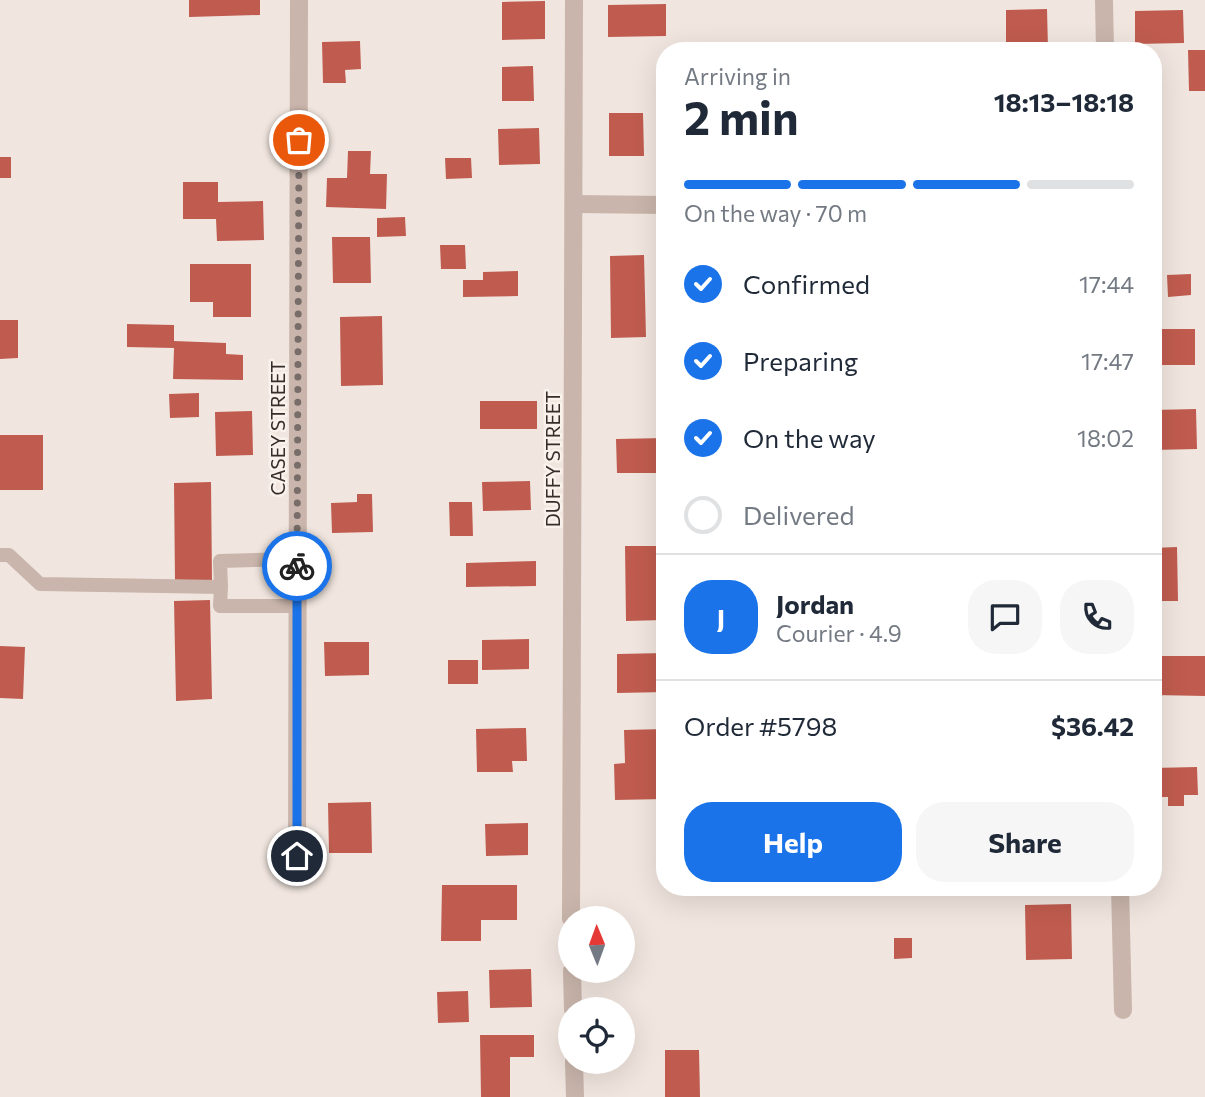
<!DOCTYPE html>
<meta charset="utf-8">
<style>
body{margin:0;font-family:Commissioner,sans-serif;background:#f6f6f7;color:#1f2937;height:100vh;display:flex;flex-direction:column;font-size:26px;white-space:nowrap}
*{box-sizing:border-box;margin:0}
p{font-size:23px;color:#747a83}
.icon{flex:none;width:38px;height:38px;fill:none;stroke:currentColor;stroke-width:2;stroke-linecap:round;stroke-linejoin:round}
.map{position:relative;flex:1;overflow:hidden}
.drawer{position:absolute;left:656px;top:42px;width:506px;height:854px;display:flex;flex-direction:column;background:#fff;border-radius:28px;box-shadow:0 7px 28px #0002}
.drawer>*{flex:none}
.needle{width:46px;rotate:359deg}
.buttons{position:absolute;left:558px;top:906px;display:grid;gap:14px}
.buttons a{display:grid;place-items:center;width:77px;height:77px;border-radius:50%;background:#fff;box-shadow:0 7px 28px #0002;font-size:35px}
.pin{position:absolute;display:grid;place-items:center;width:60px;height:60px;color:#fff;margin:-30px;border:4px solid #fff;border-radius:50%;box-shadow:0 2px 7px #0007}
.courier{position:absolute;display:grid;place-items:center;width:70px;height:70px;margin:-35px;border:5px solid #1a73e8;border-radius:50%;background:#fff;color:#222;box-shadow:0 2px 9px #0007}
.overview em{font-style:normal;font-weight:700}
.overview div{display:flex;flex-direction:column-reverse}
.overview{display:flex;align-items:center;justify-content:space-between;height:119px;padding:0 28px}
h1{font-size:46px;font-weight:700;line-height:52px}
.bar{display:grid;grid-template-columns:repeat(4,1fr);gap:10px 7px;align-content:center;height:84px;padding:0 28px}
.bar i{height:9px;border-radius:5px;background:#e0e1e3}
.bar .on{background:#1a73e8}
.bar p{grid-column:span 4}
.line{display:flex;align-items:center;gap:18px;padding:0 28px;border-top:2px solid #e0e1e3}
.line div{flex:1}
.round{display:grid;place-items:center;flex:none;width:74px;height:74px;border-radius:28px;background:#f6f6f7}
ol{padding:0 28px;list-style:none}
li{display:flex;align-items:center;gap:21px;height:77px}
li p{margin-inline-start:auto}
li .icon{padding:7px;border-radius:50%;background:#1a73e8;color:#fff;stroke-width:4}
li:last-child{color:#747a83}
li i{width:38px;height:38px;border:4px solid #e0e1e3;border-radius:50%}
.button{display:flex;gap:14px;margin-top:auto;padding:14px 28px}
.button a{flex:1;height:80px;border-radius:28px;background:#1a73e8;color:#fff;font-size:28px;font-weight:700;line-height:80px;text-align:center}
.button a+a{background:#f6f6f7;color:#1f2937}
.map>svg:first-child{display:block}
.building{fill:#c05c4f}
.lines{fill:none;stroke-linecap:round;stroke-linejoin:round}
.service{stroke:#c9b5ab;stroke-width:14}
.minor{stroke:#c9b5ab;stroke-width:18}
.done{stroke:#786d69;stroke-width:7;stroke-dasharray:0 12.6}
.route{stroke:#1a73e8;stroke-width:9}
.labels{text-anchor:middle;dominant-baseline:central;stroke-width:5;stroke-linejoin:round;paint-order:stroke}
.street-label{font-size:19px;fill:#372c2a;stroke:#f9f1eb}
</style>
<div class="map">
<svg width="1205" height="1097" viewBox="0 0 1205 1097">
<rect width="100%" height="100%" fill="#f1e6df"/>
<!-- building -->
<g class="building">
<path d="M189,0H260V15L189,17Z"/>
<path d="M545,1V39L502,40V2Z"/>
<path d="M666,4V36L608,37V5Z"/>
<path d="M1047,9L1048,49L1006,51V10Z"/>
<path d="M1183,10L1184,43L1135,44V11Z"/>
<path d="M360,41L361,69L345,70L346,83H323L322,42Z"/>
<path d="M1188,50H1205V91H1189Z"/>
<path d="M533,66L534,101H502V67Z"/>
<path d="M609,113H643L644,156H609Z"/>
<path d="M539,128L540,164L499,165L498,129Z"/>
<path d="M348,151H371L370,174H387L386,209L326,207L327,178H347Z"/>
<rect x="0" y="157" width="11" height="21"/>
<path d="M445,158H471L472,178L446,179Z"/>
<path d="M183,182H218V202L263,201L264,240L217,241L216,219H183Z"/>
<path d="M405,217L406,236L377,237V218Z"/>
<path d="M332,237H370L371,283H333Z"/>
<path d="M440,245H465L466,269H441Z"/>
<path d="M644,255L646,337L611,338L610,256Z"/>
<path d="M190,264H251V317H213V302H190Z"/>
<path d="M518,271V296L463,297V280H483V272Z"/>
<path d="M1191,274V295L1168,297L1167,275Z"/>
<path d="M382,316L383,385L341,386L340,317Z"/>
<path d="M0,320H18V358L0,359Z"/>
<path d="M127,324L174,325V341L226,343V354L243,355V380L173,379L174,348L127,347Z"/>
<rect x="1153" y="329" width="42" height="36"/>
<path d="M199,393V417L170,418L169,394Z"/>
<rect x="480" y="401" width="57" height="28"/>
<path d="M1196,409L1197,449L1153,450V410Z"/>
<path d="M252,411L253,455L216,456L215,412Z"/>
<rect x="0" y="435" width="43" height="55"/>
<path d="M665,438V473H617L616,439Z"/>
<path d="M530,481L531,510L483,511L482,482Z"/>
<path d="M211,482L212,581L175,582L174,483Z"/>
<path d="M357,494H372L373,532L332,533L331,503L357,502Z"/>
<path d="M449,502H472L473,536H450Z"/>
<path d="M625,546H663L664,620L626,621Z"/>
<path d="M1177,547L1178,601H1153V548Z"/>
<path d="M536,561V586L466,587V563Z"/>
<path d="M210,600L212,699L176,701L174,601Z"/>
<path d="M529,639V669L482,670V640Z"/>
<path d="M324,642H369V675L325,676Z"/>
<path d="M0,646L25,647L23,699L0,698Z"/>
<path d="M665,653V692L617,693V654Z"/>
<path d="M1155,656H1205V696L1154,695Z"/>
<rect x="448" y="660" width="30" height="24"/>
<path d="M526,728L527,761H512L513,772H477L476,729Z"/>
<path d="M665,729V799L615,800L614,764L625,763L624,730Z"/>
<path d="M1197,767L1198,795H1184V806H1168V797H1153V768Z"/>
<path d="M371,802L372,853H329L328,803Z"/>
<path d="M528,823V855L486,856L485,824Z"/>
<path d="M442,885H517V920H481V941H441Z"/>
<path d="M1071,904L1072,959L1026,960L1025,905Z"/>
<path d="M894,938H912V958L894,959Z"/>
<path d="M531,969L532,1007L490,1008L489,970Z"/>
<path d="M468,991L469,1022L438,1023L437,992Z"/>
<path d="M480,1035H534V1057H510V1097H481Z"/>
<path d="M665,1050H699L700,1097H665Z"/>
</g>
<g class="lines">
<!-- service -->
<g class="service">
<path d="M0,555H9L40,584L221,587L220,561L297,559"/>
<path d="M221,587L220,606H297"/>
</g>
<!-- minor -->
<g class="minor">
<path d="M1104,0L1105,51"/>
<path d="M575,204L665,205"/>
<path d="M297,856L299,0"/>
<path d="M1120,887L1123,1010"/>
<path d="M571,919L574,0"/>
<path d="M572,971L573,1010"/>
<path d="M574,1062L575,1097"/>
</g>
</g>
<g class="lines">
<!-- done -->
<path class="done" d="M297,566L299,140"/>
<!-- route -->
<path class="route" d="M297,856V566"/>
</g>
<g class="labels">
<!-- street labels -->
<g class="street-label">
<text transform="translate(277 428) rotate(-90)">CASEY STREET</text>
<text transform="translate(552 459) rotate(-90)">DUFFY STREET</text>
</g>
</g>
</svg>
<div class="buttons">
<a><svg class="needle" viewBox="-14 -14 28 28"><path d="M0-13l5 13h-10z" fill="#e53935"/><path d="M0 13l5-13h-10z" fill="#747a83"/></svg></a>
<a><svg class="icon" aria-label="locate" viewBox="0 0 24 24"><circle cx="12" cy="12" r="6"/><path d="M12 2v4M12 18v4M2 12h4M18 12h4"/></svg></a>
</div>
<div class="pin" style="left:299px;top:140px;background:#ea580c"><svg class="icon" aria-label="bag" viewBox="0 0 24 24"><path d="M5 8h14l-1 12H6zM9 8a3 3 0 0 1 6 0"/></svg></div>
<div class="pin" style="left:297px;top:856px;background:#1f2937"><svg class="icon" aria-label="home" viewBox="0 0 24 24"><path d="M3 11l9-7 9 7M6 9v11h12V9"/></svg></div>
<div class="courier" style="left:297px;top:566px"><svg class="icon" aria-label="bike" viewBox="0 0 24 24"><circle cx="6" cy="16" r="4"/><circle cx="18" cy="16" r="4"/><path d="M6 16l4-8h5l3 8M10 8l3 8H6M13 5h3"/></svg></div>
<section class="drawer">
<div class="overview"><div><h1>2 min</h1><p>Arriving in</p></div><em>18:13–18:18</em></div>
<div class="bar"><i class="on"></i><i class="on"></i><i class="on"></i><i></i><p>On the way · 70 m</p></div>
<ol>
<li><svg class="icon" aria-label="check" viewBox="0 0 24 24"><path d="M5 12l5 5 9-10"/></svg>Confirmed<p>17:44</p></li>
<li><svg class="icon" aria-label="check" viewBox="0 0 24 24"><path d="M5 12l5 5 9-10"/></svg>Preparing<p>17:47</p></li>
<li><svg class="icon" aria-label="check" viewBox="0 0 24 24"><path d="M5 12l5 5 9-10"/></svg>On the way<p>18:02</p></li>
<li><i></i>Delivered</li>
</ol>
<div class="line" style="height:126px"><b class="round" style="background:#1a73e8;color:#fff">J</b><div><b>Jordan</b><p>Courier · 4.9</p></div><a class="round"><svg class="icon" aria-label="chat" viewBox="0 0 24 24"><path d="M4 5h16v11H9l-5 4z"/></svg></a><a class="round"><svg class="icon" aria-label="phone" viewBox="0 0 24 24"><path d="M5 4h4l2 5-3 2q2 4 5 5l2-3 5 2v4C11 20 4 13 5 4z"/></svg></a></div>
<div class="line" style="height:91px"><div>Order #5798</div><b>$36.42</b></div>
<div class="button"><a>Help</a><a>Share</a></div>
</section>
</div>
